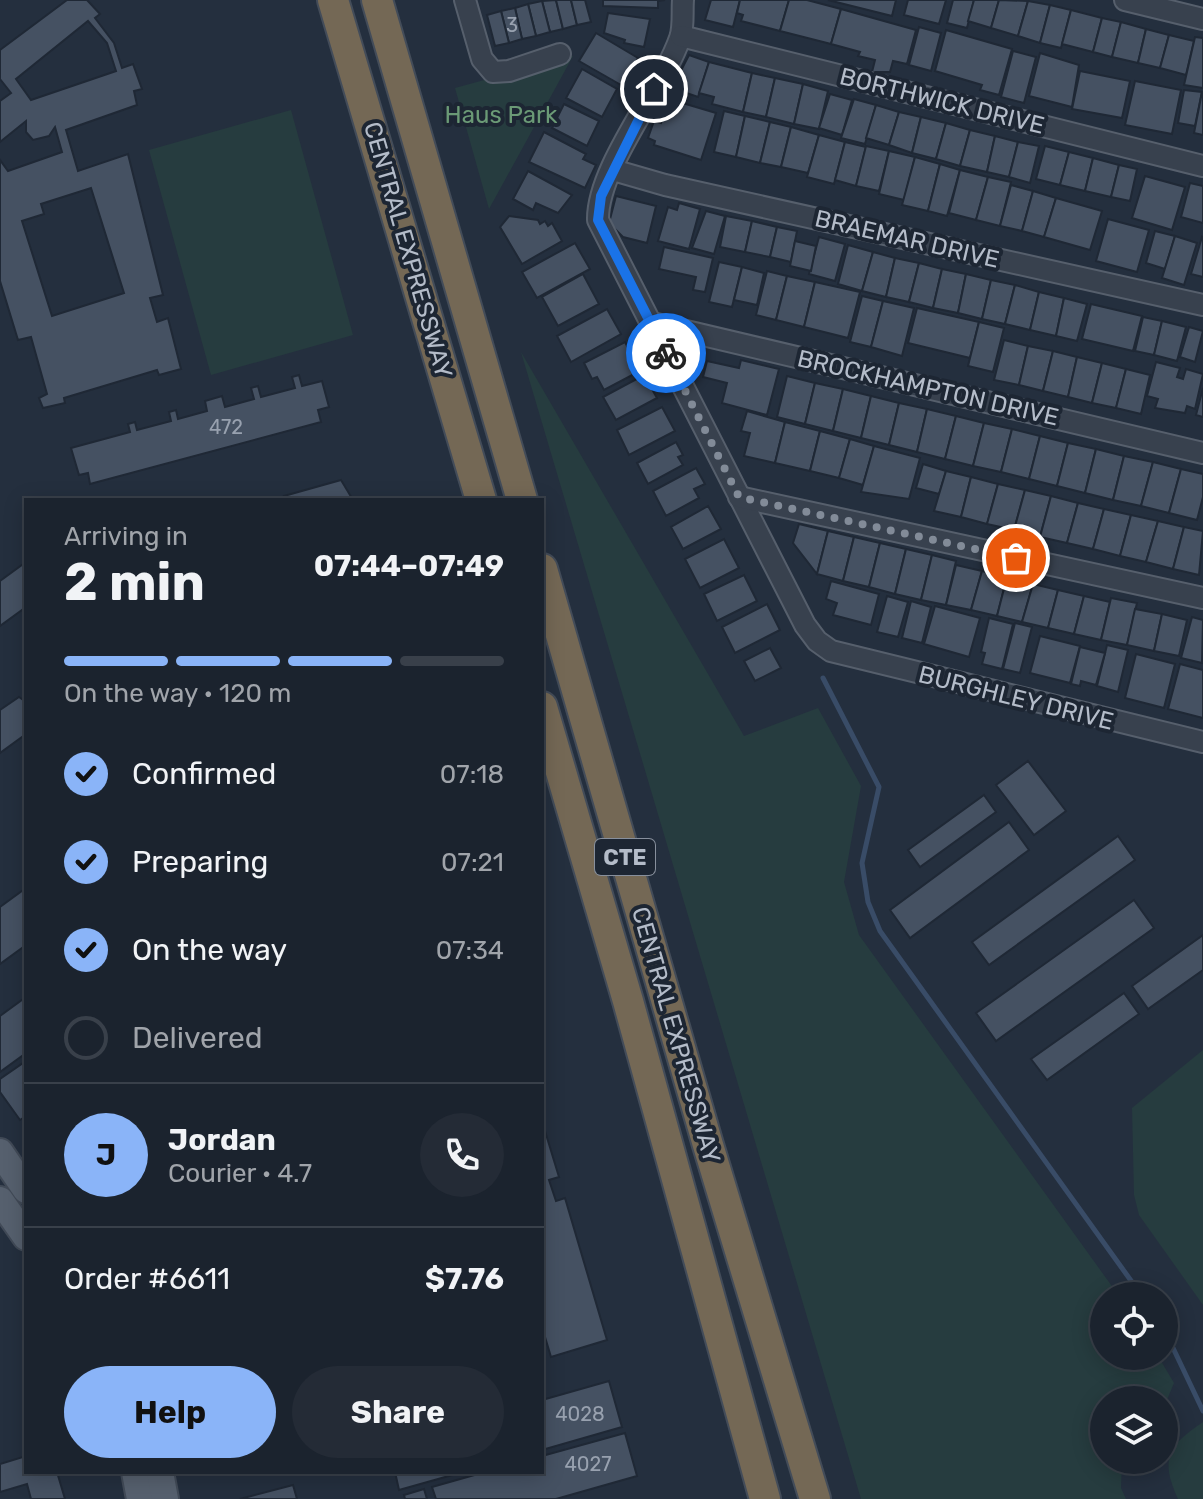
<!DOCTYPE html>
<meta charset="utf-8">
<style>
body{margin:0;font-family:Rubik,sans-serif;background:#242b36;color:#f1f3f6;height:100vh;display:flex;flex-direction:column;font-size:30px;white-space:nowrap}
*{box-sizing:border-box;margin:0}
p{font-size:26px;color:#a0a4aa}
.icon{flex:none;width:44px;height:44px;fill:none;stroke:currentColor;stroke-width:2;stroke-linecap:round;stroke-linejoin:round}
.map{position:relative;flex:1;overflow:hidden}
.side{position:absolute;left:24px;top:498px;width:520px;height:976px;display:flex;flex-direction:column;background:#1b232e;border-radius:0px;box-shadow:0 4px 20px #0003,0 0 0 2px #39404a}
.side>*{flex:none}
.tools{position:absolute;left:1090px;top:1282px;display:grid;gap:16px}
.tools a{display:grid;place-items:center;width:88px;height:88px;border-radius:50%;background:#1b232e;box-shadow:0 4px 20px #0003,0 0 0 2px #39404a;font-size:40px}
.pin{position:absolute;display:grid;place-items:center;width:68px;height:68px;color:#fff;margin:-34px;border:4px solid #fff;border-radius:50%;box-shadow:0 2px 8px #0007}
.courier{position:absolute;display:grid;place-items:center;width:80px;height:80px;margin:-40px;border:6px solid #1a73e8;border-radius:50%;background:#fff;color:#222;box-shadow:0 2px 10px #0007}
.head em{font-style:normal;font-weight:700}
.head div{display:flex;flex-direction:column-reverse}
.head{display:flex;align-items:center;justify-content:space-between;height:136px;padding:0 40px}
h1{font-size:52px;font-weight:700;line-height:60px}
.bar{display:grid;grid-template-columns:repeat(4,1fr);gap:12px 8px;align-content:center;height:96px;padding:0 40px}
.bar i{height:10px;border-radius:6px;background:#39404a}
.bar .selected{background:#8ab4f8}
.bar p{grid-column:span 4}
.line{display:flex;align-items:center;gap:20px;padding:0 40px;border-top:2px solid #39404a}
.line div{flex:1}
.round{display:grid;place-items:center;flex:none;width:84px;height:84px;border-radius:42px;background:#242b36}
ol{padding:0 40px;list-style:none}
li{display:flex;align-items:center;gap:24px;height:88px}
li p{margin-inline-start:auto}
li .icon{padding:8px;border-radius:50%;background:#8ab4f8;color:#111;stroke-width:4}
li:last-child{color:#a0a4aa}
li i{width:44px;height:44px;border:4px solid #39404a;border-radius:50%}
.action{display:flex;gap:16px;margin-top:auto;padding:16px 40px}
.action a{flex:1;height:92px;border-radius:48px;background:#8ab4f8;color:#111;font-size:32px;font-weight:700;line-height:92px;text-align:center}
.action a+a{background:#242b36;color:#f1f3f6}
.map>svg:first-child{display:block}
.green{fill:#263c3f}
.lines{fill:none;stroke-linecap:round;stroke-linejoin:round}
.stream{stroke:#394c67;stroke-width:5}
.building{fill:#455162;stroke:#1f2835;stroke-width:2;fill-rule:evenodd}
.minor-casing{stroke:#565f6c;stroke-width:24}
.major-casing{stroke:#414a57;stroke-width:30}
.highway-casing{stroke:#434c59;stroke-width:34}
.minor{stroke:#38414e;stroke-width:20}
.major{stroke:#56606e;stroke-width:26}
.highway{stroke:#746855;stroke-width:30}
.done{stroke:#828b98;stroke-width:8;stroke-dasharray:0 14.4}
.route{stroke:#1a73e8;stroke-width:10}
.labels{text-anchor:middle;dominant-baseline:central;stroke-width:8;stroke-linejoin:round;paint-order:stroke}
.number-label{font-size:20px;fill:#98a1af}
.shield{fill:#1d2633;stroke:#878f9c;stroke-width:2}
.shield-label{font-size:22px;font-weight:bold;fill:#b4bcc9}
.street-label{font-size:24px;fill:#b4bcc9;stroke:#1d2633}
.park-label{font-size:24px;fill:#6b9a76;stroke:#1d2633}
</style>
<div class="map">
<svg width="1203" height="1499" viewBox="0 0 1203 1499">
<rect width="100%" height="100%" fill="#242f3e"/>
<!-- green -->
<g class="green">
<path d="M573,56L489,209L455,88Z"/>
<path d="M291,110L353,335L211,375L149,150Z"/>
<path d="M521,352L744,736L818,708L861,786L844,882L859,935L1119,1296H1104V1356H1158L1174,1383L1164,1407V1400H1104V1460H1122L1121,1488L1126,1499H861Z"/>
<path d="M1203,1050V1305L1139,1215L1134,1195L1132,1108Z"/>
<path d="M1203,1422V1499H1178C1159,1458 1169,1445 1203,1422Z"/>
</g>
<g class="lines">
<!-- stream -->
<g class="stream">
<path d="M823,678L879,787L862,863L868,902L880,931L1142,1296"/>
<path d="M1164,1329L1203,1411"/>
</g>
</g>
<!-- building -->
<g class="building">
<path d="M67,0H87L100,14L95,18L114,43L122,68L133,64L142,89L134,91L137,105L66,130L78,171L128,154L163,295L150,298L157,322L168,318L181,369L159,375L157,370L64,398L65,403L43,408L39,398L47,394L31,337L18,340L0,281V160L8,171L62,152L55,127L49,136L33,140L26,132V121L0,142V101L11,93L0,79V50ZM88,21L107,43L116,71L31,100L16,79ZM91,188L124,293L52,316L22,221L44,214L41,204Z"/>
<path d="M556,0L563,29L550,32L542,1Z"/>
<path d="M556,0H571L577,25L563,29Z"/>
<path d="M571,0H585L591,22L577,25Z"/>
<path d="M603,0H665L658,1V8L603,6Z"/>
<path d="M711,0H740L733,27L705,20Z"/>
<path d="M740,0H789L780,31L741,21L743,15L737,13Z"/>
<path d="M789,0H807L841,9L831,44L780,31Z"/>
<path d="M828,0H896L892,16Z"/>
<path d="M908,0H946L939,24L904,15Z"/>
<path d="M953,0H974L967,28L947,23Z"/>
<path d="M974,0H999L991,28L968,21Z"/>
<path d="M999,0L1028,1L1018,36L991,28Z"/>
<path d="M542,1L550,32L536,36L528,4Z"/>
<path d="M1028,1L1050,5L1040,43L1018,36Z"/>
<path d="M528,4L536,36L522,39L515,8Z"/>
<path d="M1050,5L1071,10L1061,48L1040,43Z"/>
<path d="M515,8L522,39L509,43L501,11Z"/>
<path d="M841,9L916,30L907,64L893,61L890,72H872L875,60L858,56L860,52L831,44Z"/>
<path d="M1071,10L1102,18L1093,52L1062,44Z"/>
<path d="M501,11L509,43L495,46L487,15Z"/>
<path d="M608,13L650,19L644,47L624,43L625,40L604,33Z"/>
<path d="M1102,18L1121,22L1112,57L1093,52Z"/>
<path d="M1121,22L1146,29L1138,63L1112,57Z"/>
<path d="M919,27L941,33L931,71L909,65Z"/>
<path d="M1146,29L1169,35L1160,68L1138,63Z"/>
<path d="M946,30L1012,49L999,95L980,90L982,85L935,71Z"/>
<path d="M596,33L638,58L621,85L579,61Z"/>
<path d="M1169,35L1194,41L1186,75L1160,68Z"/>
<path d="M1195,37L1203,38V88L1184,85Z"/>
<path d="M1013,51L1036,57L1024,103L1001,97Z"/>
<path d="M1040,53L1079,65L1072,107L1029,96Z"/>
<path d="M689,55L709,62L698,97L672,88Z"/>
<path d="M709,62L752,73L743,112L712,104L714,97L699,93Z"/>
<path d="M582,69L617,89L602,117L566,98Z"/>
<path d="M1080,71L1130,81L1122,118L1072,109Z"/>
<path d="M752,73L775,78L766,117L743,112Z"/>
<path d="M775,78L803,84L794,124L766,117Z"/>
<path d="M1135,81L1181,90L1172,134L1125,125Z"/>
<path d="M803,84L828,91L819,129L794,124Z"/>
<path d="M1184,90L1202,92L1195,126L1178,123Z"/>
<path d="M1202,92H1203V135L1194,133Z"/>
<path d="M830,94L852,100L842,135L819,128Z"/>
<path d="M669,99L716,113L701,160L654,145L655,141L648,138L654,121L661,123Z"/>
<path d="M854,99L876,105L865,144L841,138Z"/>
<path d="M564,104L599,121L587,146L552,128Z"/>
<path d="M876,105L899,112L889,145L866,138Z"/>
<path d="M724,111L745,116L736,157L714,152Z"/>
<path d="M899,112L921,117L912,153L889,145Z"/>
<path d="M745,116L770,122L760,163L736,157Z"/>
<path d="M921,117L946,123L936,159L912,153Z"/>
<path d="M770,122L791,127L781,167L760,163Z"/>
<path d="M946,123L970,130L960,166L936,159Z"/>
<path d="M791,127L819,135L808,173L781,167Z"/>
<path d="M970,130L995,136L987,172L960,166Z"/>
<path d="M544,132L586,154L583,159L596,165L585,188L529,162Z"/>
<path d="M819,135L845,142L834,184L807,177Z"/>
<path d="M995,136L1018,142L1009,177L987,172Z"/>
<path d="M845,142L866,147L856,186L835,180Z"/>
<path d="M1018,142L1039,146L1030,183L1009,177Z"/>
<path d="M866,146L889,151L879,191L856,186Z"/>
<path d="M1045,146L1069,152L1060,185L1036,179Z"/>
<path d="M889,151L915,157L904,200L879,194Z"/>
<path d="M1069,152L1093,158L1085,191L1060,185Z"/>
<path d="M915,157L940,164L928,211L902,205Z"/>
<path d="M1093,158L1119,165L1111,197L1085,191Z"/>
<path d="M940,164L960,170L947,216L928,211Z"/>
<path d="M1119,165L1137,169L1130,201L1111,197Z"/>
<path d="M960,170L988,177L976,220L949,213Z"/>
<path d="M528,171L572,195L558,213L536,203L533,210L513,199Z"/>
<path d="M1145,176L1185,187L1172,230L1132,218Z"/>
<path d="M988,177L1011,182L1000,226L976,220Z"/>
<path d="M1190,183L1203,186V223L1181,217Z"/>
<path d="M1011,185L1033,191L1022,231L1000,226Z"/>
<path d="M1033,191L1056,198L1044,237L1022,231Z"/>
<path d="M616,196L656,206L647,243L623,237L609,223Z"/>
<path d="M1056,198L1102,211L1090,250L1044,237Z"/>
<path d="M679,203L700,209L689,249L658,241L668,207L677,210Z"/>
<path d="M706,211L725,216L714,254L692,248Z"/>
<path d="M509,216L538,220L540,224L545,221L548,226L552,223L562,241L522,264L500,227Z"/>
<path d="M726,216L752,221L745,252L720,247Z"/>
<path d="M1108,219L1149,230L1137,272L1096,261Z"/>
<path d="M752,221L777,227L770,257L745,252Z"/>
<path d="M777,227L797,231L791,262L770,257Z"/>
<path d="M1155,231L1175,236L1165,269L1146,263Z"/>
<path d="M1175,236L1197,243L1184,285L1162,278Z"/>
<path d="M819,237L845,244L835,281L809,274Z"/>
<path d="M1202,237L1203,238V277L1191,274Z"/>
<path d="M795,241L816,246L811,271L790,266Z"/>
<path d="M575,243L590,269L537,298L522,272Z"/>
<path d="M848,245L873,252L862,291L838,284Z"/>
<path d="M664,247L713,258L705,292L693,290L696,277L659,269Z"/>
<path d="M873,252L895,258L886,297L862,291Z"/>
<path d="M895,258L919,263L909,302L886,297Z"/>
<path d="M719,262L742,267L732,307L709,302Z"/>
<path d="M919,263L942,269L933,308L909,302Z"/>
<path d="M742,267L764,273L757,305L734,300Z"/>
<path d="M942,269L966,274L958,313L933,308Z"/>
<path d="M767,271L787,276L776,320L756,315Z"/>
<path d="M583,274L599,304L558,326L542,297Z"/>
<path d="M966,274L991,280L982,319L958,313Z"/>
<path d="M787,276L815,282L804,327L776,320Z"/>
<path d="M991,280L1015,285L1005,324L982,319Z"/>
<path d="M815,282L860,292L848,338L804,327Z"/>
<path d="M1015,285L1039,292L1030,330L1005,324Z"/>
<path d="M1039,292L1064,298L1056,336L1030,330Z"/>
<path d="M862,296L883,301L871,347L850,342Z"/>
<path d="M1064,298L1087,304L1077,341L1056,336Z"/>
<path d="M883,301L914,308L902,356L871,347Z"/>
<path d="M1091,304L1142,316L1133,351L1082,339Z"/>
<path d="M917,308L979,322L970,358L908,343Z"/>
<path d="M607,309L621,334L571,362L557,336Z"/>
<path d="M1143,317L1162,321L1154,355L1135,351Z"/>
<path d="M1162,321L1186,327L1177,361L1154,355Z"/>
<path d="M979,322L1004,328L993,372L968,366Z"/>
<path d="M1189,327L1203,331L1195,362L1180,357Z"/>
<path d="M1004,340L1028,346L1019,385L994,380Z"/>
<path d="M625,342L640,371L604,390L597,377L592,379L584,363Z"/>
<path d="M1028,346L1053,351L1043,391L1019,385Z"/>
<path d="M1053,351L1077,357L1068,397L1043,391Z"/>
<path d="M1077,357L1102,363L1092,403L1068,397Z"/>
<path d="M741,360L779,369L767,415L722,403L727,383L703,377L707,361L739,368Z"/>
<path d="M1156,362L1180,368L1177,377L1183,379L1186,369L1203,374L1195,409L1187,406L1185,413L1155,408L1158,399L1147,396Z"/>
<path d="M1102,363L1126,369L1116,408L1092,403Z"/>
<path d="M1126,369L1150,375L1141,414L1116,408Z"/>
<path d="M299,375L302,386L322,381L329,407L318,410L321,422L90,484L88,473L79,475L71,448L130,432L128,424L135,422L137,430L171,421L169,412L176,410L178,419L207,411L205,401L222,396L225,407L254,399L251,388L258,386L261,397L295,388L292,377Z"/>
<path d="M644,375L657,398L616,420L603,397Z"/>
<path d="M787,376L815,383L805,424L777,417Z"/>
<path d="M815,383L843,389L833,431L805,424Z"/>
<path d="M1203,388V417L1196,415Z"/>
<path d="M843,389L871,396L861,438L833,431Z"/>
<path d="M871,396L899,403L889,445L861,438Z"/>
<path d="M899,403L927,409L917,452L889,445Z"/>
<path d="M662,407L675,431L629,455L617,430Z"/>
<path d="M927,409L956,416L945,459L917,452Z"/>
<path d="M747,411L785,422L775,463L744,456L750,433L741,431Z"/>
<path d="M956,416L984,423L973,466L945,459Z"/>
<path d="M785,422L820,431L810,471L775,463Z"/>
<path d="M984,423L1012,429L1001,472L973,466Z"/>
<path d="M1012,429L1040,436L1029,479L1001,472Z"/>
<path d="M820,431L850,439L839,478L810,471Z"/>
<path d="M1040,436L1068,443L1057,486L1029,479Z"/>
<path d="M850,439L874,446L863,485L839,478Z"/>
<path d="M676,442L683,455L678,457L683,465L648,484L637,463Z"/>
<path d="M1068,443L1096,449L1085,493L1057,486Z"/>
<path d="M874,446L920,458L909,499L861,492Z"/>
<path d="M1096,449L1124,456L1113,500L1085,493Z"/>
<path d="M1124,456L1153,462L1141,506L1113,500Z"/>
<path d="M1153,462L1181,469L1169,513L1141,506Z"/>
<path d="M923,464L946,471L939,494L916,488Z"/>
<path d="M696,468L705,484L694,489L699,498L666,516L653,491Z"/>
<path d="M1181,469L1203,474V497L1197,520L1169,513Z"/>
<path d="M946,471L971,477L961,517L934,511Z"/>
<path d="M971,477L998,484L987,524L961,517Z"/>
<path d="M341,480L353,500H285L284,496Z"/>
<path d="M998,484L1025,490L1014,530L987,524Z"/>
<path d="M1025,490L1051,496L1040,537L1014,530Z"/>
<path d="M1051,496L1078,503L1067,543L1040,537Z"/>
<path d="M1078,503L1104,509L1093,549L1067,543Z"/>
<path d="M708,506L721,529L683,549L671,527Z"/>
<path d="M1104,509L1131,515L1120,556L1093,549Z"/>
<path d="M1131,515L1158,521L1146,562L1120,556Z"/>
<path d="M1158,521L1184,527L1173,569L1146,562Z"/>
<path d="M799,524L828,531L817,574L793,543Z"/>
<path d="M1184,527L1203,531L1199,575L1173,569Z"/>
<path d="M828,531L854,537L843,581L817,574Z"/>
<path d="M854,537L880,543L869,587L843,581Z"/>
<path d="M724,539L739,568L700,588L685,559Z"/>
<path d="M880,543L906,549L895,594L869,587Z"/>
<path d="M906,549L932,555L921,600L895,594Z"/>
<path d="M932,555L956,561L946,605L921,600Z"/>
<path d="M26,562V607L0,626V581Z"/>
<path d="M956,565L982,571L971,610L946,605Z"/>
<path d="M982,571L1007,577L997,616L971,610Z"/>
<path d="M744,575L757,601L717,621L704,594Z"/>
<path d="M1007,577L1033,584L1022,622L997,616Z"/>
<path d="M831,581L879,594L871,625L833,615L837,603L826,599Z"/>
<path d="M1033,584L1058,590L1048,628L1022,622Z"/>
<path d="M1058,590L1084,596L1074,634L1048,628Z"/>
<path d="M887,596L908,602L898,637L877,632Z"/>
<path d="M1084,596L1110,602L1101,640L1074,634Z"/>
<path d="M1111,598L1137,603L1127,645L1101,640Z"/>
<path d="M911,601L931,607L922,643L902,638Z"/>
<path d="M767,604L780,630L735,653L722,627Z"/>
<path d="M935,606L980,618L969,657L924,644Z"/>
<path d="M1135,609L1162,614L1154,651L1127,645Z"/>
<path d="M1162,614L1187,620L1179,656L1154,651Z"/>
<path d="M1192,617L1203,620L1202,663L1181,658Z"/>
<path d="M989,618L1013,624L1002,669L982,664L985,653L981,652Z"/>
<path d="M1015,623L1032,627L1020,673L1003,669Z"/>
<path d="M1040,636L1080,646L1070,683L1030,673Z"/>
<path d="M1107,645L1128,650L1118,692L1097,686Z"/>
<path d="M1080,647L1105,653L1096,685L1081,681L1080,686L1071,684Z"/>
<path d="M770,648L781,668L755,681L744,661Z"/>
<path d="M1136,654L1175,664L1164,708L1125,698Z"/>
<path d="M1180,664L1203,670V718L1168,709Z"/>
<path d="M19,697L26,702V734L0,753V710Z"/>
<path d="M1028,761L1066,811L1034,835L996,785Z"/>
<path d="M984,795L996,812L920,867L908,850Z"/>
<path d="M1009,822L1029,850L910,938L890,910Z"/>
<path d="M1118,836L1135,860L989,965L972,942Z"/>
<path d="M26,888V945L0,964V907Z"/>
<path d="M1134,900L1154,928L996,1041L976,1013Z"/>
<path d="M1203,935V970L1148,1009L1132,986Z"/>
<path d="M1124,993L1139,1014L1047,1080L1031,1059Z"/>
<path d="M26,997V1053L0,1072V1016Z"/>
<path d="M26,1061V1116L20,1120L0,1092V1079Z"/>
<path d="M545,1131L559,1177L549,1180L556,1201L565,1198L607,1340L551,1357L542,1327V1132Z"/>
<path d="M609,1381L622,1427L542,1450V1400Z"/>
<path d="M625,1433L637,1476L556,1499H436L432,1487L485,1472H542V1456Z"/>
<path d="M26,1456V1472H57L65,1499H31L27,1484L0,1492V1464Z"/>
<path d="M395,1472H463L399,1490Z"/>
<path d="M293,1485L297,1499H240Z"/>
<path d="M424,1489L427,1499H405L404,1495Z"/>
</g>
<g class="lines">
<!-- minor casing -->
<g class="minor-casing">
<g id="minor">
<path d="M465,0L482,59L493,72L509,71L560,54"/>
<path d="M683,0C682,12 684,27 680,38C662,90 597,167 598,220L805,625L817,641L831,651L1203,742"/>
<path d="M1125,0L1203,19"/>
<path d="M681,36L1203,166"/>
<path d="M613,170L665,185L1203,305"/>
<path d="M652,323L1203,453"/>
<path d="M739,497L1203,598"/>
</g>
</g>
<!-- major casing -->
<g class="major-casing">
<g id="major">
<path d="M0,1152L26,1190"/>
<path d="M0,1200L26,1237"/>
<path d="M135,1472L140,1499"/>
<path d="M160,1472L165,1499"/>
</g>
</g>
<!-- highway casing -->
<g class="highway-casing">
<g id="highway">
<path d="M333,0L481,500"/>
<path d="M377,0L522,500"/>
<path d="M542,569L708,1145L815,1499"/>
<path d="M542,707L628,1001L765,1499"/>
</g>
</g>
<!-- minor -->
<use href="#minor" class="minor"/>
<!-- major -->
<use href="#major" class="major"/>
<!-- highway -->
<use href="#highway" class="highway"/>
</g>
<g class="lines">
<!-- done -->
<path class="done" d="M666,353L739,497L1016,558"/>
<!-- route -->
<path class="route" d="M654,89L601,196L598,220L666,353"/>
</g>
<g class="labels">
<!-- number labels -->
<g class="number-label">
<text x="512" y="25">3</text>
<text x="226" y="427">472</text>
<text x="580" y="1414">4028</text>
<text x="588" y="1464">4027</text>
</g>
<!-- shield labels -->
<rect class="shield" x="595" y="839" width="60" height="36" rx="6"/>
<g class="shield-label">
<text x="625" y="857">CTE</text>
</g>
<!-- street labels -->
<g class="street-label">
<text transform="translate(942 101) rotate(14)">BORTHWICK DRIVE</text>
<text transform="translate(907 239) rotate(13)">BRAEMAR DRIVE</text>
<text transform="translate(408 250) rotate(74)">CENTRAL EXPRESSWAY</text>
<text transform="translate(928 388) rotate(13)">BROCKHAMPTON DRIVE</text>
<text transform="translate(1016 698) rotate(14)">BURGHLEY DRIVE</text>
<text transform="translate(676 1035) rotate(74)">CENTRAL EXPRESSWAY</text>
</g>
<!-- park labels -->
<g class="park-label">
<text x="501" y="115">Haus Park</text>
</g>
</g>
</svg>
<div class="tools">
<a><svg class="icon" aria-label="locate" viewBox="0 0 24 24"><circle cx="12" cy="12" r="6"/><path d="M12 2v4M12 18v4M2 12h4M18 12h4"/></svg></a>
<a><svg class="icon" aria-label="layers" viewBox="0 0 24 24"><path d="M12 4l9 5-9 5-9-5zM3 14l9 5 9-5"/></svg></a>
</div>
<div class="pin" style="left:1016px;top:558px;background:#ea580c"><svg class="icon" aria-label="bag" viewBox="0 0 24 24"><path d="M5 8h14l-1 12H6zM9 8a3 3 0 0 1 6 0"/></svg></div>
<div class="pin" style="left:654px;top:89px;background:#1f2937"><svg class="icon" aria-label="home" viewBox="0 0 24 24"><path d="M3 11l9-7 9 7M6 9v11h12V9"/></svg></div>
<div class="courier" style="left:666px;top:353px"><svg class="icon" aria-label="bike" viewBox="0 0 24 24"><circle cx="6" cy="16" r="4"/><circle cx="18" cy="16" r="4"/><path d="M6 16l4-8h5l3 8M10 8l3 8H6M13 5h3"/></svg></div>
<section class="side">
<div class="head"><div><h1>2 min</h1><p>Arriving in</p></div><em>07:44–07:49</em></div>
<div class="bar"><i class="selected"></i><i class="selected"></i><i class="selected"></i><i></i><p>On the way · 120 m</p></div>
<ol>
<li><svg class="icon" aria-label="check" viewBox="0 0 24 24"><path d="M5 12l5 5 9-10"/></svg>Confirmed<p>07:18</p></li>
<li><svg class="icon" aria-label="check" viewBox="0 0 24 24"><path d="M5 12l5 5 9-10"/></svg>Preparing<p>07:21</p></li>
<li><svg class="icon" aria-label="check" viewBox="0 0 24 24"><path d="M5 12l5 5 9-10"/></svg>On the way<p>07:34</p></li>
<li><i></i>Delivered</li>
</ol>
<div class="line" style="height:144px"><b class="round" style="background:#8ab4f8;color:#111">J</b><div><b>Jordan</b><p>Courier · 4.7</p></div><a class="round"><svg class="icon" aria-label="phone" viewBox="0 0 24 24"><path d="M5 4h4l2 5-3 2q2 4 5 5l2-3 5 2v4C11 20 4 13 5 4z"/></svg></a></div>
<div class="line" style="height:104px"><div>Order #6611</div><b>$7.76</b></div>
<div class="action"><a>Help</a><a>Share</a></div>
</section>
</div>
